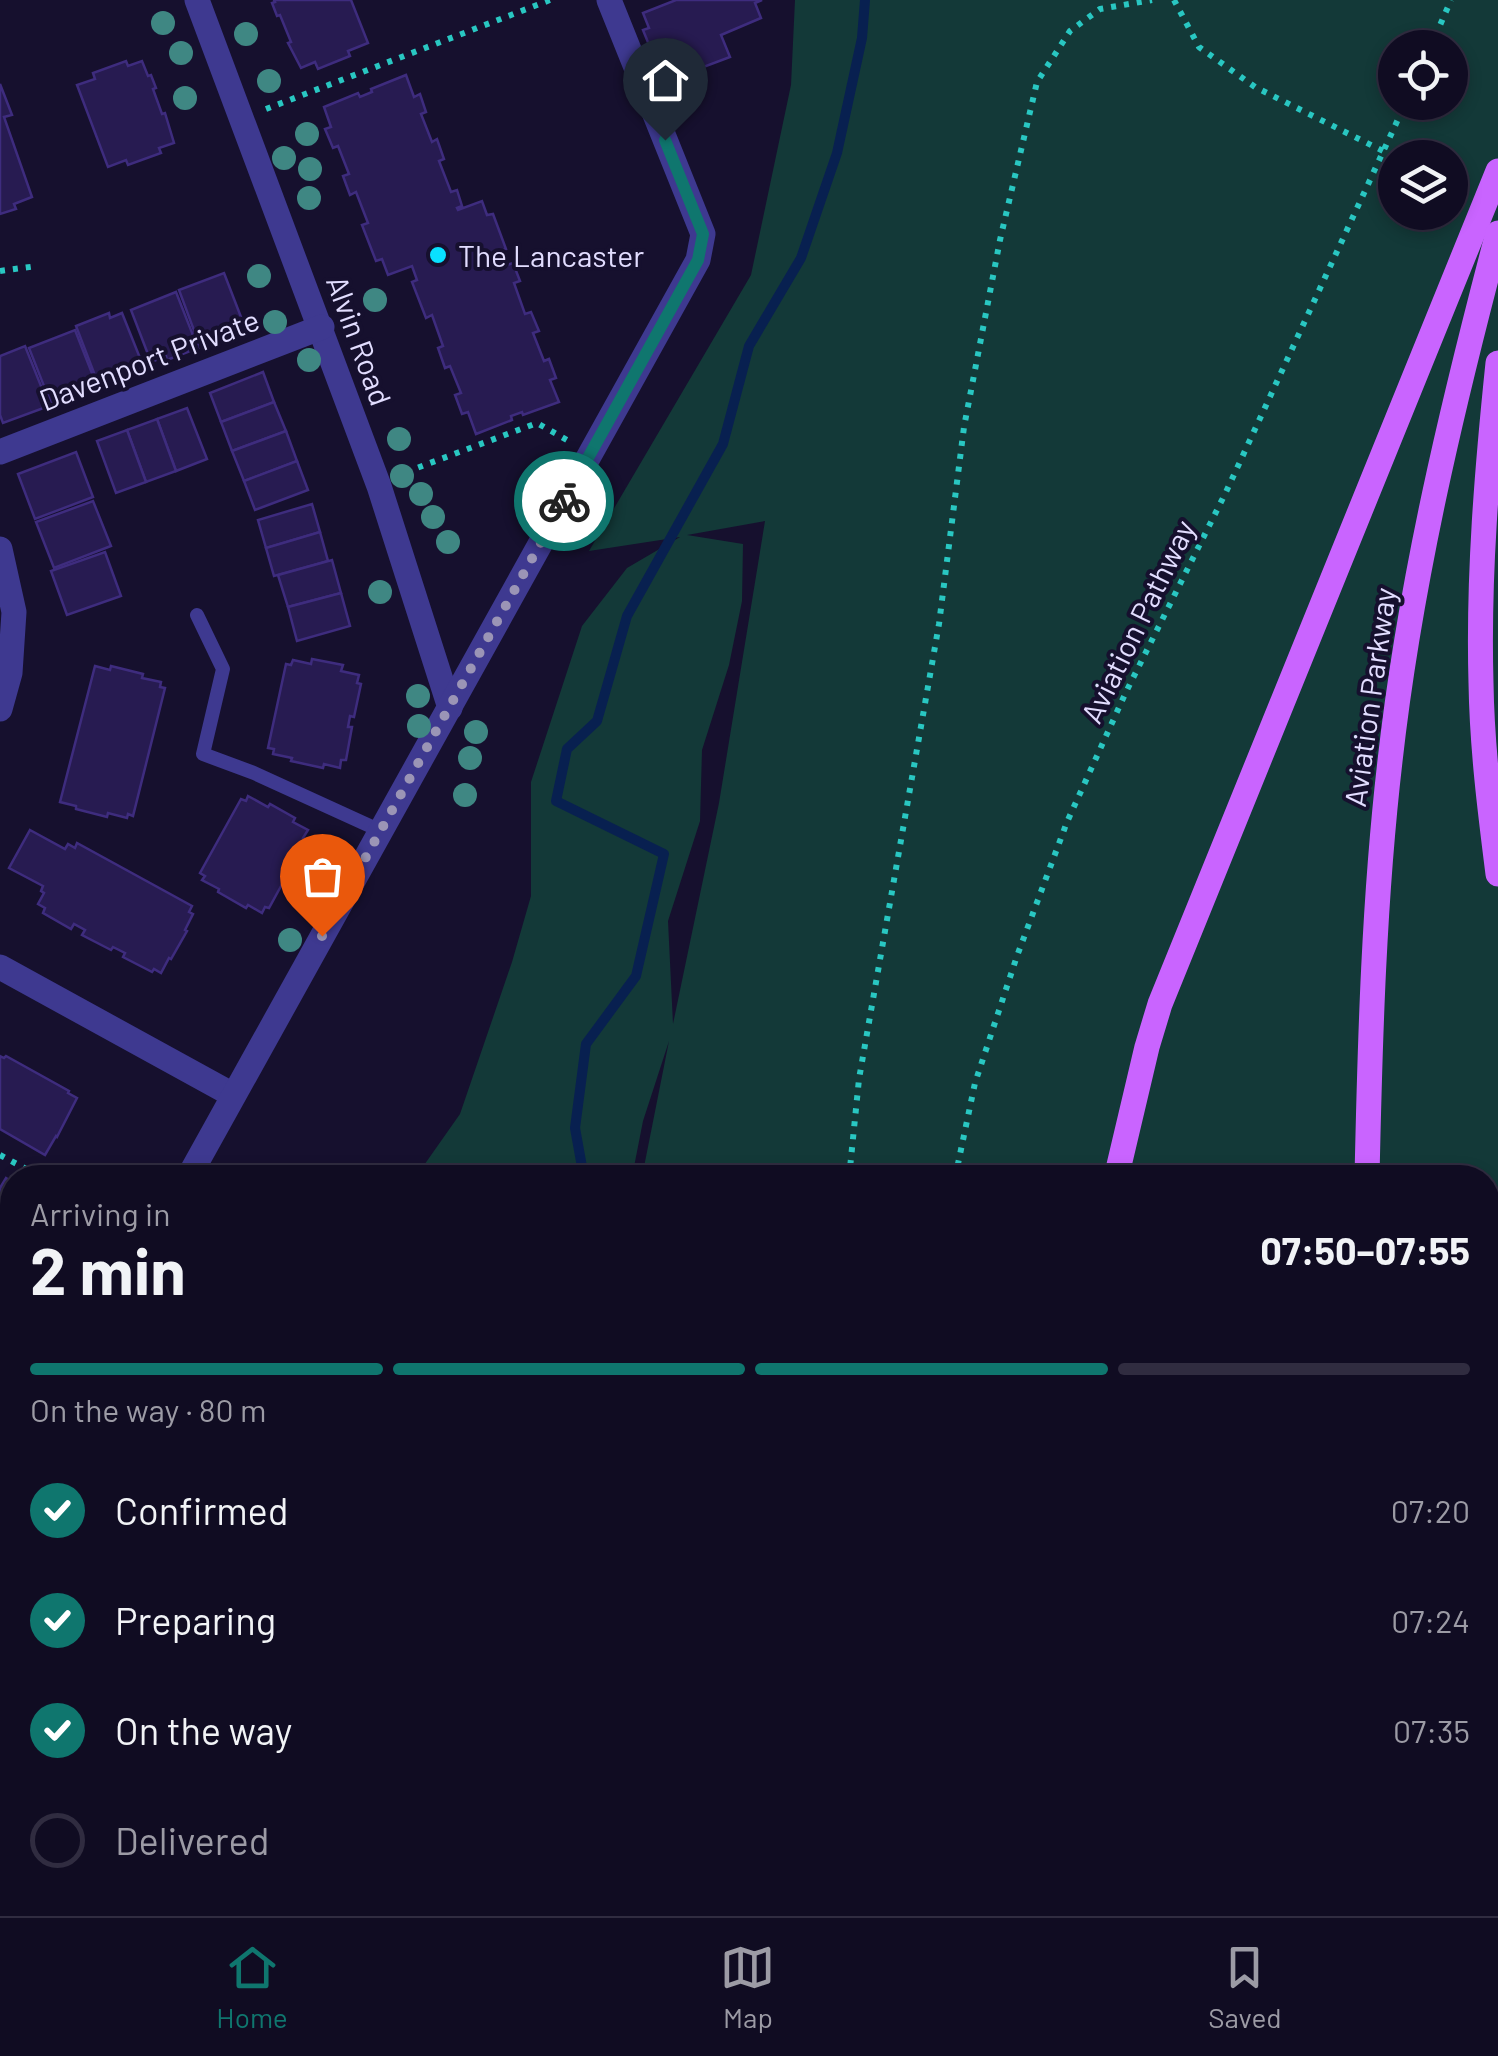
<!DOCTYPE html>
<meta charset="utf-8">
<style>
body{margin:0;font-family:Barlow,sans-serif;background:#19152a;color:#f1f3f6;height:100vh;display:flex;flex-direction:column;font-size:38px;white-space:nowrap}
*{box-sizing:border-box;margin:0}
p{font-size:32px;color:#9c9ba5}
.icon{flex:none;width:55px;height:55px;fill:none;stroke:currentColor;stroke-width:2;stroke-linecap:round;stroke-linejoin:round}
.map{position:relative;flex:1;overflow:hidden}
.details{position:absolute;left:0px;top:1165px;width:1500px;height:752px;display:flex;flex-direction:column;background:#100c22;border-radius:40px 40px 0 0;box-shadow:0 5px 15px #0003,0 0 0 2px #302c40}
.details>*{flex:none}
.buttons{position:absolute;left:1378px;top:30px;display:grid;gap:20px}
.buttons a{display:grid;place-items:center;width:90px;height:90px;border-radius:50%;background:#100c22;box-shadow:0 5px 15px #0003,0 0 0 2px #302c40;font-size:50px}
.pin{position:absolute;display:grid;place-items:center;width:85px;height:85px;color:#fff;margin:-102px -42px;border-radius:50% 50% 50% 0;rotate:-45deg;box-shadow:0 0 10px #0007}
.pin .icon{rotate:45deg}
.courier{position:absolute;display:grid;place-items:center;width:100px;height:100px;margin:-50px;border:8px solid #0f766e;border-radius:50%;background:#fff;color:#222;box-shadow:0 2px 12px #0007}
.overview em{font-style:normal;font-weight:700}
.overview div{display:flex;flex-direction:column-reverse}
.overview{display:flex;align-items:center;justify-content:space-between;height:170px;padding:0 30px}
h1{font-size:65px;font-weight:700;line-height:75px}
.bar{display:grid;grid-template-columns:repeat(4,1fr);gap:15px 10px;align-content:center;height:120px;padding:0 30px}
.bar i{height:12px;border-radius:8px;background:#302c40}
.bar .active{background:#0f766e}
.bar p{grid-column:span 4}
ol{padding:0 30px;list-style:none}
li{display:flex;align-items:center;gap:30px;height:110px}
li p{margin-inline-start:auto}
li .icon{padding:10px;border-radius:50%;background:#0f766e;color:#fff;stroke-width:4}
li:last-child{color:#9c9ba5}
li i{width:55px;height:55px;border:5px solid #302c40;border-radius:50%}
.tabs{display:flex;justify-content:space-around;align-items:center;height:140px;border-top:2px solid #302c40;background:#100c22;font-size:28px;color:#9c9ba5}
.tabs a{display:grid;justify-items:center;gap:5px}
.tabs .active{color:#0f766e}
.map>svg:first-child{display:block}
.green{fill:#133938;fill-rule:evenodd}
.lines{fill:none;stroke-linecap:round;stroke-linejoin:round}
.stream{stroke:#082050;stroke-width:10}
.building{fill:#271b51;stroke:#3e2c7e;stroke-width:2.5}
.path{stroke:#29c7c2;stroke-width:6;stroke-dasharray:5 8;stroke-linecap:butt}
.lane{stroke:#3e3990;stroke-width:14}
.street{stroke:#3e3990;stroke-width:25}
.secondary{stroke:#7b74ff;stroke-width:25}
.primary{stroke:#c964ff;stroke-width:25}
.tree{fill:#3f8783}
.done{stroke:#9b95b6;stroke-width:10;stroke-dasharray:0 18}
.route{stroke:#0f766e;stroke-width:12}
.poi-dot{fill:#09e1ff;stroke:#16102e;stroke-width:4}
.labels{text-anchor:middle;dominant-baseline:central;stroke-width:8;stroke-linejoin:round;paint-order:stroke}
.poi-label{font-size:30px;fill:#e2ddff;stroke:#16102e;text-anchor:start}
.street-label{font-size:30px;fill:#e2ddff;stroke:#16102e}
</style>
<div class="map">
<svg width="1498" height="1916" viewBox="0 0 1498 1916">
<rect width="100%" height="100%" fill="#16102e"/>
<!-- green -->
<g class="green">
<path d="M795,0H1498V1916H704V1905H1488V1178L642,1177L669,1041L643,1121L632,1177L415,1178L460,1114L512,962L531,896V782L582,626L627,568L680,537L589,551L751,275L791,85ZM1395,48H1450V102H1395ZM1395,158H1450V212H1395ZM765,521L719,803L673,1024L668,921L700,821L702,750L729,665L742,601L743,544L687,535Z"/>
<path d="M12,1614V1905H600L597,1916H0V1636Z"/>
</g>
<g class="lines">
<!-- stream -->
<g class="stream">
<path d="M584,1178L575,1128L586,1044L636,976L664,854L556,801L567,749L597,721L627,616L723,444L749,346L801,258L837,153L862,38L865,0"/>
<path d="M495,1916L502,1905"/>
</g>
</g>
<!-- building -->
<g class="building">
<path d="M274,0H351L368,43L348,51L350,56L318,69L315,62L301,68L288,43L291,42L280,15L277,16L272,3L275,2Z"/>
<path d="M676,0H762L755,3L761,18L721,35L730,57L669,80L661,61L656,62L643,30L649,28L643,13Z"/>
<path d="M126,61L128,66L142,61L148,76L151,75L156,88L153,89L162,114L165,113L174,143L159,148L161,153L128,165L126,160L108,167L77,85L95,79L93,73Z"/>
<path d="M406,75L414,97L420,94L426,112L421,114L432,142L437,139L444,159L439,161L451,192L457,190L462,206L457,208L458,210L482,201L487,215L493,214L506,249L501,251L507,265L513,263L520,281L514,283L525,314L531,312L539,331L533,333L544,361L549,359L556,378L550,380L559,402L523,415L522,412L511,416L512,420L476,434L468,412L462,414L455,395L461,393L450,366L445,368L438,348L443,346L432,315L426,318L412,282L417,280L412,266L388,275L382,259L376,261L362,225L368,223L356,192L350,195L343,176L349,174L338,146L333,148L325,129L331,127L324,107L358,93L360,97L372,92L371,89Z"/>
<path d="M0,84L12,115L4,117L32,197L14,204L16,209L0,214Z"/>
<path d="M224,273L246,330L215,341L213,338L199,344L179,290Z"/>
<path d="M176,292L198,348L167,360L166,356L151,362L131,310Z"/>
<path d="M109,313L110,318L122,313L144,368L99,386L76,326Z"/>
<path d="M75,330L97,386L51,404L29,348Z"/>
<path d="M25,346L49,406L3,423L0,415V356Z"/>
<path d="M263,372L274,402L221,422L210,393Z"/>
<path d="M274,402L286,431L232,451L221,422Z"/>
<path d="M187,408L207,459L176,471L157,419Z"/>
<path d="M157,419L176,471L146,482L127,430Z"/>
<path d="M127,430L146,482L116,493L97,441Z"/>
<path d="M286,431L297,461L244,481L232,451Z"/>
<path d="M76,452L93,497L35,519L18,474Z"/>
<path d="M297,461L308,490L255,510L244,481Z"/>
<path d="M93,501L111,546L54,568L36,522Z"/>
<path d="M312,504L320,532L266,548L258,520Z"/>
<path d="M320,532L328,561L274,576L266,548Z"/>
<path d="M105,552L121,596L67,615L51,571Z"/>
<path d="M332,560L341,593L288,607L278,575Z"/>
<path d="M341,593L350,626L297,641L288,607Z"/>
<path d="M312,659L343,665L341,671L359,675L357,683L361,684L354,717L350,716L348,727H352L346,760H341L340,768L324,764L323,768L291,761L292,758L273,754L274,749L268,748L286,664L291,665L293,660L311,664Z"/>
<path d="M95,666L110,670L111,666L143,674L142,678L161,682L160,687L165,688L133,816L128,814L127,818L108,813L107,817L76,809V806L60,802Z"/>
<path d="M248,796L268,807L270,804L295,818L293,822L308,830L303,838L307,840L291,868L288,867L283,875L286,877L269,908L265,907L262,913L248,905L246,908L218,892L219,889L202,880L205,876L200,873L241,799L246,801Z"/>
<path d="M30,830L65,849L68,844L75,848L77,843L192,906L189,912L193,914L185,930L187,931L171,959L169,958L161,973L154,969L152,972L123,957L125,953L113,947L111,950L82,935L85,930L74,924L71,929L43,913L45,908L38,904L44,893L41,891L43,886L9,868Z"/>
<path d="M0,1056L4,1058L6,1056L69,1091L68,1093L77,1098L57,1137L56,1136L45,1155L0,1129Z"/>
<path d="M6,1178L12,1182V1303L0,1325V1188Z"/>
</g>
<g class="lines">
<!-- path -->
<g class="path">
<path d="M1174,0L1199,47L1255,87L1385,152"/>
<path d="M1430,48L1451,0"/>
<path d="M266,109L550,0"/>
<path d="M0,271L37,266"/>
<path d="M406,472L537,423L567,440"/>
<path d="M0,1155L43,1178"/>
<path d="M849,1178L859,1079L939,624L964,427L1000,240L1037,82L1070,31L1100,9L1152,0"/>
<path d="M955,1178L975,1083L1017,956L1067,822L1126,692L1226,492L1406,102"/>
<path d="M1148,1905L1157,1916"/>
</g>
<!-- lane -->
<path class="lane" d="M197,615L223,669L203,754L254,773L381,831"/>
<!-- street -->
<g class="street">
<path d="M197,0L379,486L450,708"/>
<path d="M0,452L322,327"/>
<path d="M0,549L14,612L10,673L0,709"/>
<path d="M0,967L233,1095"/>
<path d="M188,1178L698,260L703,234L609,0"/>
<path d="M0,1523L12,1500"/>
</g>
<!-- secondary -->
<g class="secondary">
<path d="M1488,1830L1498,1826"/>
<path d="M1289,1916L1314,1905"/>
</g>
<!-- primary -->
<g class="primary">
<path d="M1498,363C1487,469 1478,577 1481,683C1482,747 1490,811 1498,874"/>
<path d="M1116,1178L1147,1047L1160,1004L1498,171"/>
<path d="M1367,1178C1370,1038 1374,899 1390,761C1410,582 1452,407 1498,233"/>
<path d="M1200,1905L1203,1916"/>
<path d="M1437,1905L1439,1916"/>
</g>
</g>
<!-- trees -->
<g class="tree">
<circle cx="163" cy="23" r="12"/>
<circle cx="246" cy="34" r="12"/>
<circle cx="181" cy="53" r="12"/>
<circle cx="269" cy="81" r="12"/>
<circle cx="185" cy="98" r="12"/>
<circle cx="307" cy="134" r="12"/>
<circle cx="284" cy="158" r="12"/>
<circle cx="310" cy="169" r="12"/>
<circle cx="309" cy="198" r="12"/>
<circle cx="259" cy="276" r="12"/>
<circle cx="375" cy="300" r="12"/>
<circle cx="275" cy="322" r="12"/>
<circle cx="309" cy="360" r="12"/>
<circle cx="399" cy="439" r="12"/>
<circle cx="402" cy="476" r="12"/>
<circle cx="421" cy="494" r="12"/>
<circle cx="433" cy="517" r="12"/>
<circle cx="448" cy="542" r="12"/>
<circle cx="380" cy="592" r="12"/>
<circle cx="418" cy="696" r="12"/>
<circle cx="419" cy="726" r="12"/>
<circle cx="476" cy="732" r="12"/>
<circle cx="470" cy="758" r="12"/>
<circle cx="465" cy="795" r="12"/>
<circle cx="325" cy="890" r="12"/>
<circle cx="290" cy="940" r="12"/>
</g>
<g class="lines">
<!-- done -->
<path class="done" d="M322,936L564,501"/>
<!-- route -->
<path class="route" d="M564,501L698,260L703,234L665,140"/>
</g>
<!-- markers -->
<circle class="poi-dot" cx="438" cy="255" r="10"/>
<g class="labels">
<!-- poi labels -->
<g class="poi-label">
<text x="458" y="255">The Lancaster</text>
</g>
<!-- street labels -->
<g class="street-label">
<text transform="translate(360 340) rotate(70)">Alvin Road</text>
<text transform="translate(149 359) rotate(-21)">Davenport Private</text>
<text transform="translate(1137 621) rotate(-64)">Aviation Pathway</text>
<text transform="translate(1369 697) rotate(-82)">Aviation Parkway</text>
</g>
</g>
</svg>
<div class="buttons">
<a><svg class="icon" aria-label="locate" viewBox="0 0 24 24"><circle cx="12" cy="12" r="6"/><path d="M12 2v4M12 18v4M2 12h4M18 12h4"/></svg></a>
<a><svg class="icon" aria-label="layers" viewBox="0 0 24 24"><path d="M12 4l9 5-9 5-9-5zM3 14l9 5 9-5"/></svg></a>
</div>
<div class="pin" style="left:322px;top:936px;background:#ea580c"><svg class="icon" aria-label="bag" viewBox="0 0 24 24"><path d="M5 8h14l-1 12H6zM9 8a3 3 0 0 1 6 0"/></svg></div>
<div class="pin" style="left:665px;top:140px;background:#1f2937"><svg class="icon" aria-label="home" viewBox="0 0 24 24"><path d="M3 11l9-7 9 7M6 9v11h12V9"/></svg></div>
<div class="courier" style="left:564px;top:501px"><svg class="icon" aria-label="bike" viewBox="0 0 24 24"><circle cx="6" cy="16" r="4"/><circle cx="18" cy="16" r="4"/><path d="M6 16l4-8h5l3 8M10 8l3 8H6M13 5h3"/></svg></div>
<section class="details">
<div class="overview"><div><h1>2 min</h1><p>Arriving in</p></div><em>07:50–07:55</em></div>
<div class="bar"><i class="active"></i><i class="active"></i><i class="active"></i><i></i><p>On the way · 80 m</p></div>
<ol>
<li><svg class="icon" aria-label="check" viewBox="0 0 24 24"><path d="M5 12l5 5 9-10"/></svg>Confirmed<p>07:20</p></li>
<li><svg class="icon" aria-label="check" viewBox="0 0 24 24"><path d="M5 12l5 5 9-10"/></svg>Preparing<p>07:24</p></li>
<li><svg class="icon" aria-label="check" viewBox="0 0 24 24"><path d="M5 12l5 5 9-10"/></svg>On the way<p>07:35</p></li>
<li><i></i>Delivered</li>
</ol>
</section>
</div>
<nav class="tabs">
<a class="active"><svg class="icon" aria-label="home" viewBox="0 0 24 24"><path d="M3 11l9-7 9 7M6 9v11h12V9"/></svg>Home</a>
<a><svg class="icon" aria-label="map" viewBox="0 0 24 24"><path d="M3 6l6-2 6 2 6-2v14l-6 2-6-2-6 2zM9 4v14M15 6v14"/></svg>Map</a>
<a><svg class="icon" aria-label="saved" viewBox="0 0 24 24"><path d="M7 4h10v16l-5-4-5 4z"/></svg>Saved</a>
</nav>
